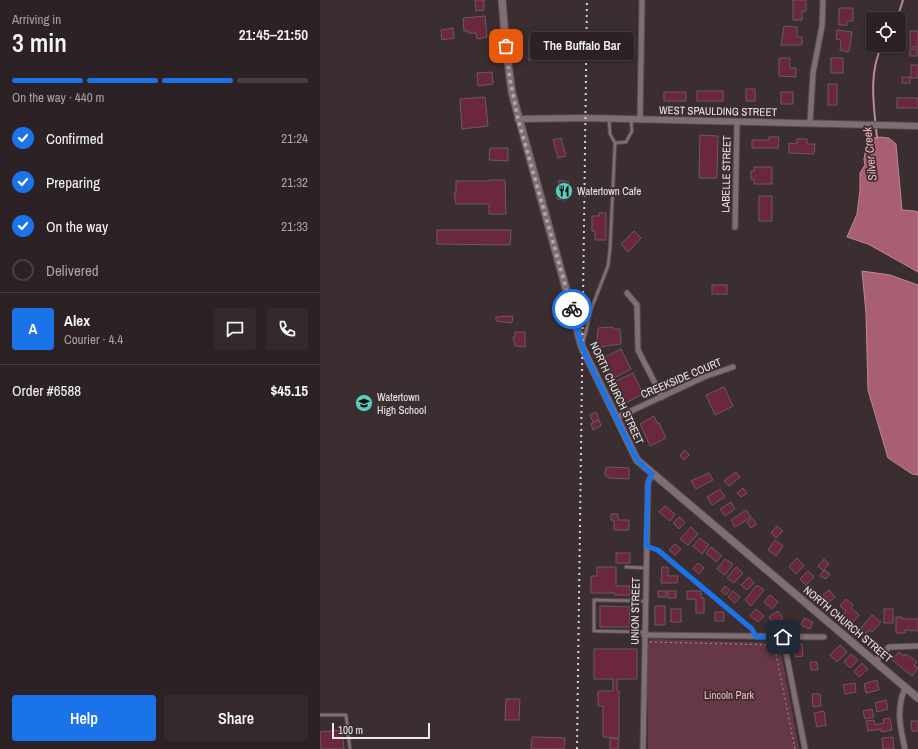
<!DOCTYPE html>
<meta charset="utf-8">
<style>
body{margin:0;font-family:"Archivo Narrow",sans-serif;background:#342a2d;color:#f1f3f6;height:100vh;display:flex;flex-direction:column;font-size:15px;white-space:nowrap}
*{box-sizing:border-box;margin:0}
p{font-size:13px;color:#a6a4a7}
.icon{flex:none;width:22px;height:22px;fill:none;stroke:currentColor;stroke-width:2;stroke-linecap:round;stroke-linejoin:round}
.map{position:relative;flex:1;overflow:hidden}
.side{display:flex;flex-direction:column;background:#2c2225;width:320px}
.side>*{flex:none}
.controls{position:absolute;left:546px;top:12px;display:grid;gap:8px}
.controls a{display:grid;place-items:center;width:40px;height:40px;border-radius:4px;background:#2c2225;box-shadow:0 2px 10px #0003,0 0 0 1px #483f42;font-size:20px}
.scale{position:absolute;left:12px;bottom:10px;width:98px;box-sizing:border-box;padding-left:4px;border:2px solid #f0e7e9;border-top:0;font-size:11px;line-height:14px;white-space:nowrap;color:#f0e7e9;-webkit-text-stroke:3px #3b2e31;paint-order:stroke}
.pin{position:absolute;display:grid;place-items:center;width:34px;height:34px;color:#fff;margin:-17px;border-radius:8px;box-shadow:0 2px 6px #0006}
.courier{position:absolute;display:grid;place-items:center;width:40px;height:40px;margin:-20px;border:3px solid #1a73e8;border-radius:50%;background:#fff;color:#222;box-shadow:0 1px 5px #0007}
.bubble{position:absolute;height:28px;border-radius:4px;background:#2c2225;box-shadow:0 2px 10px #0003,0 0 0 1px #483f42;font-size:13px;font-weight:600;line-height:28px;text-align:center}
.head em{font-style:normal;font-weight:600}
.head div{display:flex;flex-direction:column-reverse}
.head{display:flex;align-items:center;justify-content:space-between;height:68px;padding:0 12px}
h1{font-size:26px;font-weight:600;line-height:30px}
.bar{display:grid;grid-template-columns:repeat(4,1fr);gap:6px 4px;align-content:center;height:48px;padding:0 12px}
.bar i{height:5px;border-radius:3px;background:#483f42}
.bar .selected{background:#1a73e8}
.bar p{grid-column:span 4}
.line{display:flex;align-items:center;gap:10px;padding:0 12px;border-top:1px solid #483f42}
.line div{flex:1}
.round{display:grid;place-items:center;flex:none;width:42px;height:42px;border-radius:4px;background:#342a2d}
ol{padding:0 12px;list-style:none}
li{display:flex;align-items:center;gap:12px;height:44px}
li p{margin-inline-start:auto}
li .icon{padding:4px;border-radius:50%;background:#1a73e8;color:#fff;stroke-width:4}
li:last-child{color:#a6a4a7}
li i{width:22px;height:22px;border:2px solid #483f42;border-radius:50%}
.primary-button{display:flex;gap:8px;margin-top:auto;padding:8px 12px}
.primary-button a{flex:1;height:46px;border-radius:4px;background:#1a73e8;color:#fff;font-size:16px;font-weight:600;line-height:46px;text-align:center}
.primary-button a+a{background:#342a2d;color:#f1f3f6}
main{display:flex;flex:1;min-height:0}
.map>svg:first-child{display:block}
.green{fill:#663845}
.water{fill:#a85e73;stroke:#be8796}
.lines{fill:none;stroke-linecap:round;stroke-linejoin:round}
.stream{stroke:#be8796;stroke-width:2}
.building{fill:#6b273d;stroke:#6a5b5e}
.service-casing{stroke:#584c4f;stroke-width:4.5}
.minor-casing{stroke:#584c4f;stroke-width:7}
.tertiary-casing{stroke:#584c4f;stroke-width:8}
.secondary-casing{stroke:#584c4f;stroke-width:9}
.path{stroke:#9e9396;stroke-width:1;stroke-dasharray:2 3;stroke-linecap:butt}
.service{stroke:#7f6f73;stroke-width:2.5}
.minor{stroke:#7f6f73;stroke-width:5}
.tertiary{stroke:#7f6f73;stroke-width:6}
.secondary{stroke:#7f6f73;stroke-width:7}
.rail{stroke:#d9d0d2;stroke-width:2;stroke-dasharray:2 4;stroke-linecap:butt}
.done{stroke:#b1a6a9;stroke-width:4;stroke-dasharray:0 7.2}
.route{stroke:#1a73e8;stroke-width:5}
.labels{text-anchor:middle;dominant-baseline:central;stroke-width:3.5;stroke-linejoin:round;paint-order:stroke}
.street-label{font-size:11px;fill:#f0e7e9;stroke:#3b2e31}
.poi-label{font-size:11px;fill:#f0e7e9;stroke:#3b2e31;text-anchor:start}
.park-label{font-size:11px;fill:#fbb9c9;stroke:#3b2e31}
.water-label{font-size:12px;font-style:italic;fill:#f8b7c7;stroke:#3b2e31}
</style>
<main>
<section class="side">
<div class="head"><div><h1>3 min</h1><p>Arriving in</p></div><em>21:45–21:50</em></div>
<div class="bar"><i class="selected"></i><i class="selected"></i><i class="selected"></i><i></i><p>On the way · 440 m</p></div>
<ol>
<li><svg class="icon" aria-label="check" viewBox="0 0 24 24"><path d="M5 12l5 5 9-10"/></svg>Confirmed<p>21:24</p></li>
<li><svg class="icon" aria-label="check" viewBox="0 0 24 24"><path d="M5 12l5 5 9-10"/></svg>Preparing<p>21:32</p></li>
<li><svg class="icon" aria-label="check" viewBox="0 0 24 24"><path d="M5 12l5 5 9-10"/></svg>On the way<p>21:33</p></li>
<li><i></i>Delivered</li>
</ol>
<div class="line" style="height:72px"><b class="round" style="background:#1a73e8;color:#fff">A</b><div><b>Alex</b><p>Courier · 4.4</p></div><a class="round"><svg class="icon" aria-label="chat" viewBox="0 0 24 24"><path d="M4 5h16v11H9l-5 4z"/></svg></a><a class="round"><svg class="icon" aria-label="phone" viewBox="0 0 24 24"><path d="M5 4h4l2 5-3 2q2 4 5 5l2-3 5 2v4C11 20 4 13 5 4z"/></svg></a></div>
<div class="line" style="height:52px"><div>Order #6588</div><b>$45.15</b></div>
<div class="primary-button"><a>Help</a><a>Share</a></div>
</section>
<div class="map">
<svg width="598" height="749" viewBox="0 0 598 749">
<rect width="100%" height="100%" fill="#3b2e31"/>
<!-- green -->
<path class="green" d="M332,639L458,643L460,646L479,749H328L327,646L329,641Z"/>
<!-- water -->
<g class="water">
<path d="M560,137L569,138L576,144L582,210L595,211L598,212V272L548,244L527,237L537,214L540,190V173L545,165L544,159L548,139Z"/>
<path d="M542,271L570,275L598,285V475L592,474L568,458L548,390L546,313Z"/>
</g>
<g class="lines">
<!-- stream -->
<g class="stream">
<path d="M577,19L583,0"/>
<path d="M557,138C554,107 548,74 562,45"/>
</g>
</g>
<!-- building -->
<g class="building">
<path d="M155,0H164V10L156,11Z"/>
<path d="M473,0H486V11H482V20H473Z"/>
<path d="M519,8H533V21H527V25H519Z"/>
<path d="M165,16L167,37L157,39L156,33H148V31H144L143,18Z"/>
<path d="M464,26L477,27V37H482V45H461Z"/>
<path d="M133,28L134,38L122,40L121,30Z"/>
<path d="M517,30L532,32L529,52L520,50L521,40L516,39Z"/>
<rect x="590" y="31" width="8" height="16"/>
<rect x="209" y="42" width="10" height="18"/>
<rect x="590" y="49" width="7" height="7"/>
<path d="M459,58H470V68H476V77L459,76Z"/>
<rect x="511" y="58" width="12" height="15"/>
<rect x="591" y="65" width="7" height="13"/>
<path d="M172,72L173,84L158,86L157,73Z"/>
<rect x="582" y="77" width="8" height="6"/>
<rect x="508" y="84" width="9" height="21"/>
<rect x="426" y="89" width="9" height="12"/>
<rect x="377" y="91" width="26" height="10"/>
<rect x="344" y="92" width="22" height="9"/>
<rect x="461" y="92" width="12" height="12"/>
<path d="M165,97L168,126L142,129L140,99Z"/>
<rect x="577" y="98" width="21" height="10"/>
<path d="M380,135L398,136L397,178H379Z"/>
<path d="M449,137H459L458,148H432V140H449Z"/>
<path d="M241,138L246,156L238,158L233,140Z"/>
<path d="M477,139H487V144H495L494,154L469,153V143L477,144Z"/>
<path d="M170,148H188V161L169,160Z"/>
<path d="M434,167H452V184H434V179H431V171H434Z"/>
<path d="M170,180H185L186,214H169V204H136L134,193H136V181H170Z"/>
<path d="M239,180L249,182L246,200L237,199Z"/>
<rect x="439" y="196" width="13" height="25"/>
<path d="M279,213H286V240H275V231H272V216H279Z"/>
<path d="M117,230H191L190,245L117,244Z"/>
<path d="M314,231L321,238L308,252L301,244Z"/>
<rect x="392" y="285" width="15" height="9"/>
<path d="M193,316L192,323L176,321V317Z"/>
<path d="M293,327L294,329H300L301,344L279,347V343H277L278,328Z"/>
<path d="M195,332H205V347L195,346L193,337H195Z"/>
<path d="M301,349L311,369L290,380L281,359Z"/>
<path d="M313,373L323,394L302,405L292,383Z"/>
<path d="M404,387L413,406L395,415L386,395Z"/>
<path d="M276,412L279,419L273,422L270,415Z"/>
<path d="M334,416L337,423H339L346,438L330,446L320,424Z"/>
<path d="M279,420L281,426L273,430L271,424Z"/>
<path d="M365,450L369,455L364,460L360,455Z"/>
<path d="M286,467L309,468V479L289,478L285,475Z"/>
<path d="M416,472L420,477L409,486L404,481Z"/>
<path d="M389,473L393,480L376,489L371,481Z"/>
<path d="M423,488L427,493L421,497L417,493Z"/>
<path d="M400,489L405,497L392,505L387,497Z"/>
<path d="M411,502L415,509L405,516L400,509Z"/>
<path d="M345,506L355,514L350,521L339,512Z"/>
<path d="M426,510L431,517L415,527L411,520Z"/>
<path d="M291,514H298V520H309V530H294V520H291Z"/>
<path d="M359,517L365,522L359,529L353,523Z"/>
<path d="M432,518L437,524L431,528L427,522Z"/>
<path d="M457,526L463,531L456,538L451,533Z"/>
<path d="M371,527L378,534L368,545L360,539Z"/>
<path d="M380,538L389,545L382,554L373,546Z"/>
<path d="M455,540L463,546L456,556L448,550Z"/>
<path d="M355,544L361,549L355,555L349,550Z"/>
<path d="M391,547L402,556L396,562L386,553Z"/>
<rect x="296" y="553" width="14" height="10"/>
<path d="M477,558L484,566L476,574L469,566Z"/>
<path d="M405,559L413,564L405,575L397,569Z"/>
<path d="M504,559L509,564L503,571L498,566Z"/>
<path d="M378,563L384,568L379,574L373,569Z"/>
<path d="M277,567H296V586H310V595H295V593H271V576H277Z"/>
<path d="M342,567H348V576H358L357,583H341Z"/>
<path d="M416,567L423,573L414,583L407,578Z"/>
<path d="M504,570L510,574L506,579L500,576Z"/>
<path d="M488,571L494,577L486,585L480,579Z"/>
<path d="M429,577L434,583L427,590L421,585Z"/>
<path d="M437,585L444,590L431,606L425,600Z"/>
<path d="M405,586L410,590L406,595L401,591Z"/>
<path d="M509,590L515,597L509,602L503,595Z"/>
<rect x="338" y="591" width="8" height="6"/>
<rect x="348" y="591" width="8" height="7"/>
<path d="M367,591H381V598H384V613H376V599H367Z"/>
<path d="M413,591L420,597L415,603L408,597Z"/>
<path d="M450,595L458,602L452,609L444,602Z"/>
<path d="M526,599L533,605L531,608L539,615L533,622L523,614L526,611L520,606Z"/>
<path d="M280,606L310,607L309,627H280Z"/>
<rect x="335" y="606" width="10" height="19"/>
<rect x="351" y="609" width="10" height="13"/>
<path d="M436,609L444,616L438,622L430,616Z"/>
<rect x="564" y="609" width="9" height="14"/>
<path d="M458,611L463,618L454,624L449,617Z"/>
<rect x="395" y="612" width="9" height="9"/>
<path d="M552,615L561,622L552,632L549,630L546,633L541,628Z"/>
<path d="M576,617H582V619H598V631L585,630V633H576Z"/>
<path d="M484,618L493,622L490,629L481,625Z"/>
<path d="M482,644L483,656L475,657L474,645Z"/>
<path d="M520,645L527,652L517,662L510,655Z"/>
<path d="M274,649H317V679H297V691H299V738L283,737V706H278V691H293V679H274Z"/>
<path d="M579,652L584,656L586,654L597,662L594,665L598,668L592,676L572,660Z"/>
<path d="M531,654L538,660L530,668L524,662Z"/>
<path d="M490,662H497L498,670H491Z"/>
<path d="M542,663L548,669L539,677L534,671Z"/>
<path d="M557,680L559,690L546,693L544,684Z"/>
<path d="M535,683L536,692L525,694L523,685Z"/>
<path d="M492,694H500L501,706L493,707Z"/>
<path d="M186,699H200L199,720H185Z"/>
<path d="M566,700L568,709L557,712L555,703Z"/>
<path d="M552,709L554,717L545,719L543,711Z"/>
<path d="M504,711L506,725L497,727L494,713Z"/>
<path d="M570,718L572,730L561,732V729L548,731L546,721L554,720L555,725L564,723L563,719Z"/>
<path d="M591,721H598V731H592Z"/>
<path d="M22,730L24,749H1L0,732Z"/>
<path d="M212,737L245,738L244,749H211Z"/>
<path d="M573,737L574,749H563L562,738Z"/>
<path d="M290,738L299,739L298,749H290Z"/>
</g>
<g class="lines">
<!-- service casing -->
<g class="service-casing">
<g id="service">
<path d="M295,143L306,142L312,131L311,120"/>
<path d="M263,343L272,307L288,266L290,249L295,143L290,134L289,119"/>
<path d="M327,546L338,551L432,629L436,636"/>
<path d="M306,567L326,568"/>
<path d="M324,632L274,631V600L325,601"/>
<path d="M0,715H26L30,749"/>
</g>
</g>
<!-- minor casing -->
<g class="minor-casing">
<g id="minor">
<path d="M320,119L322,0"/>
<path d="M490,122L493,73L502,26L503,0"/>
<path d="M415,227L417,122"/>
<path d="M307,293L317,305L318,350L342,397"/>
<path d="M296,418L384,377L413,367"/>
<path d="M324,635L504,637"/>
<path d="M463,637L485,749"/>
<path d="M555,662L569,647L598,646"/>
<path d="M585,688C576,709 580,727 585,749"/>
<path d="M323,749L328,483L332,474"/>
</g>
</g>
<!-- tertiary casing -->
<g class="tertiary-casing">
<path id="tertiary" d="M198,119L266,118L598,126"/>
</g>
<!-- secondary casing -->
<g class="secondary-casing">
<path id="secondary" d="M182,0L186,48L192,93L262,347L317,460L598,698"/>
</g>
<!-- path -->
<g class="path">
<path d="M330,642L459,645"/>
<path d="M454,644L475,749"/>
<path d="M470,645H477"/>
</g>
<!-- service -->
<use href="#service" class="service"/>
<!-- minor -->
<use href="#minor" class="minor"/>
<!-- tertiary -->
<use href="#tertiary" class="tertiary"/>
<!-- secondary -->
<use href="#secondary" class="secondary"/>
<!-- rail -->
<path class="rail" d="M257,749L267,0"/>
</g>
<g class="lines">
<!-- done -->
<path class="done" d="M186,46L190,80L198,119L252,309"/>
<!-- route -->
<path class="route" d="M252,309L262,347L277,379L317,460L332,474L328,483L326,546L338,550L432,629L436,637H463"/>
</g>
<!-- icons -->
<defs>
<g id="restaurant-disc" transform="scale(0.9)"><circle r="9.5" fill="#5acebd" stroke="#3b2e31"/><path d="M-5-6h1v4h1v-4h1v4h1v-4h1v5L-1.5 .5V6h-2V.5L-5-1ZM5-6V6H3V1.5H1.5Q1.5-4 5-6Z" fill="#111"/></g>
<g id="school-disc" transform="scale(0.9)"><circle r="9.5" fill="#5acebd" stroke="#3b2e31"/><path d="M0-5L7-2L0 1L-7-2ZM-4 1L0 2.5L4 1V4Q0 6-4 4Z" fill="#111"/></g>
</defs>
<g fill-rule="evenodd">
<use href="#restaurant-disc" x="244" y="191"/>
<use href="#school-disc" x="44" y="403"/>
</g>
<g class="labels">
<!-- street labels -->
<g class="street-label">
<text transform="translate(398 111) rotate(1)">WEST SPAULDING STREET</text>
<text transform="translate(406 174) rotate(-89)">LABELLE STREET</text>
<text transform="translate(361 378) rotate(-23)">CREEKSIDE COURT</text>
<text transform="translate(297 393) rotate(65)">NORTH CHURCH STREET</text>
<text transform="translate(315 611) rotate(-89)">UNION STREET</text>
<text transform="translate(528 624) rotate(40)">NORTH CHURCH STREET</text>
</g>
<!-- poi labels -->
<g class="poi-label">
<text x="257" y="191">Watertown Cafe</text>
<text x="57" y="397">Watertown<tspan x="57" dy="13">High School</tspan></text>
</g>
<!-- park labels -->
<g class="park-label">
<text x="409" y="695">Lincoln Park</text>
</g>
<!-- water labels -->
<g class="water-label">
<text transform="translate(550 154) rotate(-96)">Silver Creek</text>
</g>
</g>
</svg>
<div class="controls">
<a><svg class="icon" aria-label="locate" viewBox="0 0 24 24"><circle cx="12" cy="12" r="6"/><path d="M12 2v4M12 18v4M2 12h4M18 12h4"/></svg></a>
</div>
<div class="scale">100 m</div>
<div class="pin" style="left:186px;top:46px;background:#ea580c"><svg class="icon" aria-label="bag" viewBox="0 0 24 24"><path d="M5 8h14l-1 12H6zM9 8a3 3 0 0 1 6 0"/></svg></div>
<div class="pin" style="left:463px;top:637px;background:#1f2937"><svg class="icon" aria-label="home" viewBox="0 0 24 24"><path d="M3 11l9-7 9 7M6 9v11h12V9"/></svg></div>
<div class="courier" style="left:252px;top:309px"><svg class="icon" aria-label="bike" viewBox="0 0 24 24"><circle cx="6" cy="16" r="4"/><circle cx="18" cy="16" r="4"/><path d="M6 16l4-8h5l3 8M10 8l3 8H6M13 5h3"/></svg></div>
<div class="bubble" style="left:210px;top:32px;width:104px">The Buffalo Bar</div>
</div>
</main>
